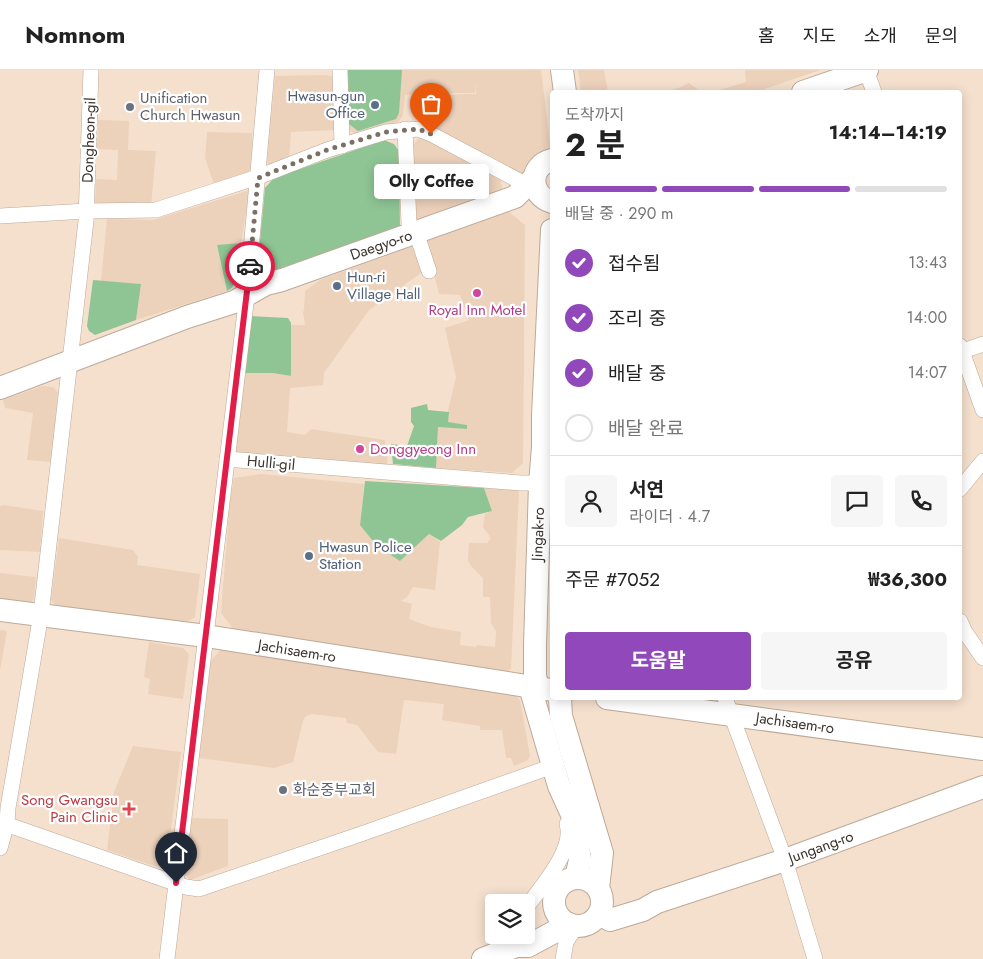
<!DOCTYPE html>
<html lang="ko">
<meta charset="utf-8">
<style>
body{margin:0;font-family:Jost,"Noto Sans KR",sans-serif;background:#f6f6f6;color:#222;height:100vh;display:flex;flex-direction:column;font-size:19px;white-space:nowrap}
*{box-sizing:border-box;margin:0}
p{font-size:16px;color:#767676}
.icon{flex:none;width:28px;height:28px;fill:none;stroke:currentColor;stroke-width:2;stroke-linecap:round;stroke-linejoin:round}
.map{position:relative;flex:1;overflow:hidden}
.details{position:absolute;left:550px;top:20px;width:412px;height:610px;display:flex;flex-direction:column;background:#fff;border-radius:5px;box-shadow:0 2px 12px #0003}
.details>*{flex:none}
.buttons{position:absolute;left:485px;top:824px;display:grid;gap:10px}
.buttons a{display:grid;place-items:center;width:50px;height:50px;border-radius:5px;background:#fff;box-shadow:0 2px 12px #0003;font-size:25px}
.pin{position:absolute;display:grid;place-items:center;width:42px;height:42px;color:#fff;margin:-51px -21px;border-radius:50% 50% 50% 0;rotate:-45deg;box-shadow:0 0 5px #0007}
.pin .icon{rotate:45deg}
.courier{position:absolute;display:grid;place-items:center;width:50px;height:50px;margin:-25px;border:4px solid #e11d48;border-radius:50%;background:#fff;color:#222;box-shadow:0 1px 6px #0007}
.bubble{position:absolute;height:35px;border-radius:5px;background:#fff;box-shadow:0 2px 12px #0003;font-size:16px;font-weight:700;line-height:35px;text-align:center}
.summary em{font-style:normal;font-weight:700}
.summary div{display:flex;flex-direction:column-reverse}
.summary{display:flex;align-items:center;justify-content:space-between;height:85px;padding:0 15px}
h1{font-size:32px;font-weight:700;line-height:38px}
.bar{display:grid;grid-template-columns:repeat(4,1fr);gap:8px 5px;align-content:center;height:60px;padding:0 15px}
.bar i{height:6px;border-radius:4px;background:#e0e0e0}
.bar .current{background:#9048bb}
.bar p{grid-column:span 4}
.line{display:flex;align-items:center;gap:12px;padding:0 15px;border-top:1px solid #e0e0e0}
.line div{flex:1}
.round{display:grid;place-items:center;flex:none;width:52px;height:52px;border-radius:5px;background:#f6f6f6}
ol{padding:0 15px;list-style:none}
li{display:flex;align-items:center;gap:15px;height:55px}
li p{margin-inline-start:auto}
li .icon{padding:5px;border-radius:50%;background:#9048bb;color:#fff;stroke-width:4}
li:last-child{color:#767676}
li i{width:28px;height:28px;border:2px solid #e0e0e0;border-radius:50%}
.button{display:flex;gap:10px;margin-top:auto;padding:10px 15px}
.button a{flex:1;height:58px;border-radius:5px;background:#9048bb;color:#fff;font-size:20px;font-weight:700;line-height:58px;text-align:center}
.button a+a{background:#f6f6f6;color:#222}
header{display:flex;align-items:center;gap:30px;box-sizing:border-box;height:70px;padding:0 25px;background:#fff;border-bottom:1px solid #e0e0e0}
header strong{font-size:24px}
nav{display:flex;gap:28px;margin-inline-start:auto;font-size:18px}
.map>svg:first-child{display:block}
.built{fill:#ecd1bb}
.green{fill:#8fc595}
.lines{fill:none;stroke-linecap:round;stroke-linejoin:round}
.street-casing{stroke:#bda997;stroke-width:16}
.secondary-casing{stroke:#bda997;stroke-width:24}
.street{stroke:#fff;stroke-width:15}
.secondary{stroke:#fff;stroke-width:22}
.done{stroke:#7c7065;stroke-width:5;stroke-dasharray:0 9}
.route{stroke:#e11d48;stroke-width:6}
.service-dot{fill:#5c6f8a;stroke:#fff;stroke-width:2}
.worship-dot{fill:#6b7280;stroke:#fff;stroke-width:2}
.hotel-dot{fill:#d1479c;stroke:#fff;stroke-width:2}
.health-dot{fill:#e0444e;stroke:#fff;stroke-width:2}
.labels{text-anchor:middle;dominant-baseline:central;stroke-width:4.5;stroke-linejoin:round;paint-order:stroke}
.service-label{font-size:15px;fill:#4e5e75;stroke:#fff;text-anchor:start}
.worship-label{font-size:15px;fill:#5b616d;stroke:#fff;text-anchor:start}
.street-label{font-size:15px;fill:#3b332c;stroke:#fff}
.hotel-label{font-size:15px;fill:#b23c85;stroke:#fff}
.health-label{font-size:15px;fill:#be3a42;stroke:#fff;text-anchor:end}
</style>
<header>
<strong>Nomnom</strong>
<nav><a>홈</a><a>지도</a><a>소개</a><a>문의</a></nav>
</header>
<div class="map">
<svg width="983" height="889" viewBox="0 0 983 889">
<rect width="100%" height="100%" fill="#f5e0ce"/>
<!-- built -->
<g class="built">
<path d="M346,0H541L551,80L524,107L421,51L424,25L476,24L475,12V23H421L405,25L403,45L398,52L362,64L354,63L348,59Z"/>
<path d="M578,0H604L608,22H581Z"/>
<path d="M745,0H820L756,22H713L746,12Z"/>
<path d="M325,5L331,6L337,9V60L291,62L289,88L270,95L267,92L275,6Z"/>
<path d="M689,13L701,22H666L681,17Z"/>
<path d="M98,50L129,51L128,80L156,81L151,136L95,135L96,109L117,110L118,80L97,79Z"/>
<path d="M207,62L252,63V99L244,107L215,117L205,88Z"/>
<path d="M420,67L433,69L500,109L503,120L421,151L412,145L413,75Z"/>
<path d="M250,120L241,173L217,176L227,221L136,250L141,214L101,211L107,149L153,150Z"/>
<path d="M508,141L525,155L523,393L512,403L436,398L438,357L467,359V355L448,352V341L456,307L445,258L469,250L460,225L439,224L433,200L421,203L369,240L324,303L323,315L290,318L287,362L305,365L311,359L385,370L388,398L237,383L232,374L241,303H273L291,306V255H305L303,242L304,240L305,221L320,210Z"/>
<path d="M43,316L53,317L58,323L51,392L27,390L33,343L5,338L3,330Z"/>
<path d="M261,404L364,414L360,455L400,491L429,464L440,472L435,520L413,517L407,527L401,531L412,534L409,549L431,557L461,562L460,575L476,577L477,575L495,577L496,561L491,553L490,527H483V508L471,496L468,491L469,473H487L491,468L483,457L485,444L492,441L484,418L519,420L511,599L507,602L234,560L221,543L230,430L234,408Z"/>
<path d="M4,435L43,441L40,482L0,480V436Z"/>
<path d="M59,468L133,480L138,487L137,495L200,504L195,547L183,554L58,538L51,530Z"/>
<path d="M0,503L36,507L34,528L30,534L0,530Z"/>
<path d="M0,560L7,561L0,600Z"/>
<path d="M149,572L183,578L189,584L183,629L148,624L150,609L144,607Z"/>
<path d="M223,577L514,624L520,630L530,686L528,690L514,696L511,688H506L502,660H480V656L442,650L444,634L404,630L396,684L378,682L357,655L347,653L346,648L311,644L305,647L303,651L293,692L274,698L199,688L210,592Z"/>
<path d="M133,676L181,682L167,789L157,797L107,780L114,722Z"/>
<path d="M190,748L228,749V796L190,810L185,804Z"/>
</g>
<!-- green -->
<g class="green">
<path d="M348,0H402L399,43L396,49L358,61L349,54Z"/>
<path d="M384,70L394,74L399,81L400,157L392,161L281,198L269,201L258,192L265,118L274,108Z"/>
<path d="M241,173C239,186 241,216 227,221L217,175Z"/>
<path d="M93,210L141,214L136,250L95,265L89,261L87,256Z"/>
<path d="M251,246L288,248L291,253V306L273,303H243Z"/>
<path d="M427,334L428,340L449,342L448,352L467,355V359L438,357L436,398L393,394L391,374L407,376L414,356L411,352V338Z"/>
<path d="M365,411L484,418L492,441L468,447L462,455L441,471L429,464L400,491L377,476L360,455Z"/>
</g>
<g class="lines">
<!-- street casing -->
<g class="street-casing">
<g id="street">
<path d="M340,0L342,76"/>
<path d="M866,0L874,22"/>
<path d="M405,59L409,154L416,162L429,201"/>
<path d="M0,146L87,141L156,140L258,107L327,80L386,62L418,59L431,64L527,115"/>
<path d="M960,276L983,340"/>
<path d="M960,282L983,274"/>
<path d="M227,389L521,413H552"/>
<path d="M960,419L983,391"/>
<path d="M960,551L965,562L983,588"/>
<path d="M725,628L785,790L815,889"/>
<path d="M0,752L186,817L199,819L361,764L553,696"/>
<path d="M0,778L7,753L8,738L41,544L86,151L91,0"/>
<path d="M526,838C540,818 575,780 567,754"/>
<path d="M167,889L247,225L267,0"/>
<path d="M563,889L566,872L576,856"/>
</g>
</g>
<!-- secondary casing -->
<g class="secondary-casing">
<g id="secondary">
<path d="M562,0L565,22"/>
<path d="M803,22L867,0"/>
<path d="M552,90C528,96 529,125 552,132"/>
<path d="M0,318L187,247L234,232L266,214L282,210L515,127L534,108"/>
<path d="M0,540L206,566L552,620"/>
<path d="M530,617L559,716L574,749L580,790L576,808"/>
<path d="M538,618L535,606V575L540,414L543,377V345L552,160"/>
<path d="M560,628L561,646L602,783L598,818"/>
<path d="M607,628L983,679"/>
<circle cx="578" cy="832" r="24"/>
<path d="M600,844L610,850L643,840L657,832L785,790L983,717"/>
<path d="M483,889L516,876H528L569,854"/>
</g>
</g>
<!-- street -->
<use href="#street" class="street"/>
<!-- secondary -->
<use href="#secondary" class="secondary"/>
</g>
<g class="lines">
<!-- done -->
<path class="done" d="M250,196L258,108L327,80L386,62L418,59L431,64"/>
<!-- route -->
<path class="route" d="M176,813L250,196"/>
</g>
<!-- markers -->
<g class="service-dot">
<circle cx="375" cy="35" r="5"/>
<circle cx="337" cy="216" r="5"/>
<circle cx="309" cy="486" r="5"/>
</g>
<g class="worship-dot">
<circle cx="130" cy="37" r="5"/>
<circle cx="283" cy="720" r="5"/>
</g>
<g class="hotel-dot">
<circle cx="477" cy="223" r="5"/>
<circle cx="360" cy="379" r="5"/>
</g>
<path class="health-dot" d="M126.5 731.5h5v5h5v5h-5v5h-5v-5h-5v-5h5z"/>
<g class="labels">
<!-- service labels -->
<g class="service-label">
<text x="365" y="26" text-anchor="end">Hwasun-gun<tspan x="365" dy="17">Office</tspan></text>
<text x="347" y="207">Hun-ri<tspan x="347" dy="17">Village Hall</tspan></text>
<text x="319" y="477">Hwasun Police<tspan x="319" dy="17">Station</tspan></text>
</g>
<!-- worship labels -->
<g class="worship-label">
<text x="140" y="28">Unification<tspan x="140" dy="17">Church Hwasun</tspan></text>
<text x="293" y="720">화순중부교회</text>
</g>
<!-- street labels -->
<g class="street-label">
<text transform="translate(89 70) rotate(-88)">Dongheon-gil</text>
<text transform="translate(381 175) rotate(-19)">Daegyo-ro</text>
<text transform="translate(271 393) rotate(5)">Hulli-gil</text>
<text transform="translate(538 464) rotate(-88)">Jingak-ro</text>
<text transform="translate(297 581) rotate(9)">Jachisaem-ro</text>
<text transform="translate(795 653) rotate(8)">Jachisaem-ro</text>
<text transform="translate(821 777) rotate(-20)">Jungang-ro</text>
</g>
<!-- hotel labels -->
<g class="hotel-label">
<text x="477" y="240">Royal Inn Motel</text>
<text x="370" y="379" text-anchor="start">Donggyeong Inn</text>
</g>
<!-- health labels -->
<g class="health-label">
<text x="118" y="730">Song Gwangsu<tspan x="118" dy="17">Pain Clinic</tspan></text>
</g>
</g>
</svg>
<div class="buttons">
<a><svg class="icon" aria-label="layers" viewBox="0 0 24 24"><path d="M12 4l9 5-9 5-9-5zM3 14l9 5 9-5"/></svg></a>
</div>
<div class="pin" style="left:431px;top:64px;background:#ea580c"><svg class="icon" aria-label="bag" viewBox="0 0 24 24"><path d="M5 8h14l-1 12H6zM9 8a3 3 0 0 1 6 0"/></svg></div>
<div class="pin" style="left:176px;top:813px;background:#1f2937"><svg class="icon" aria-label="home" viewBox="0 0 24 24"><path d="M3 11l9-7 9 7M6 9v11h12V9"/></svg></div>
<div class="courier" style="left:250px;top:196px"><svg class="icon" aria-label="car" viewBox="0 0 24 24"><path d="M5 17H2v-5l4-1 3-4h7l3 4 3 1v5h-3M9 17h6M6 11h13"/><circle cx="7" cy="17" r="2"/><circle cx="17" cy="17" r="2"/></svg></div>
<div class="bubble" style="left:374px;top:94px;width:115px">Olly Coffee</div>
<section class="details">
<div class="summary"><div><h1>2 분</h1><p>도착까지</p></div><em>14:14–14:19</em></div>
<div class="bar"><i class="current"></i><i class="current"></i><i class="current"></i><i></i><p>배달 중 · 290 m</p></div>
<ol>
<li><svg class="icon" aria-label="check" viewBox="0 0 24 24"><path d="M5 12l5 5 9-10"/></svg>접수됨<p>13:43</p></li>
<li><svg class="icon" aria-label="check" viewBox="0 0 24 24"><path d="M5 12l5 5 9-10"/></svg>조리 중<p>14:00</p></li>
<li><svg class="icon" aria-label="check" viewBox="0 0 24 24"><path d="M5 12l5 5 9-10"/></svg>배달 중<p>14:07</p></li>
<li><i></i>배달 완료</li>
</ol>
<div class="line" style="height:90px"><a class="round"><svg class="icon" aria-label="person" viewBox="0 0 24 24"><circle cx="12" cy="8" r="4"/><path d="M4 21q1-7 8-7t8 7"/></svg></a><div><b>서연</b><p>라이더 · 4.7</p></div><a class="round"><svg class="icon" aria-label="chat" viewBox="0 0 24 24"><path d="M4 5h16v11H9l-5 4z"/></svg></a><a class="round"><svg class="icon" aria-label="phone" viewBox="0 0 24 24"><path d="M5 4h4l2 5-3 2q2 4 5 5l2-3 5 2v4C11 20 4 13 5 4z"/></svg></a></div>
<div class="line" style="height:65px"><div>주문 #7052</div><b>₩36,300</b></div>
<div class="button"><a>도움말</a><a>공유</a></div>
</section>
</div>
